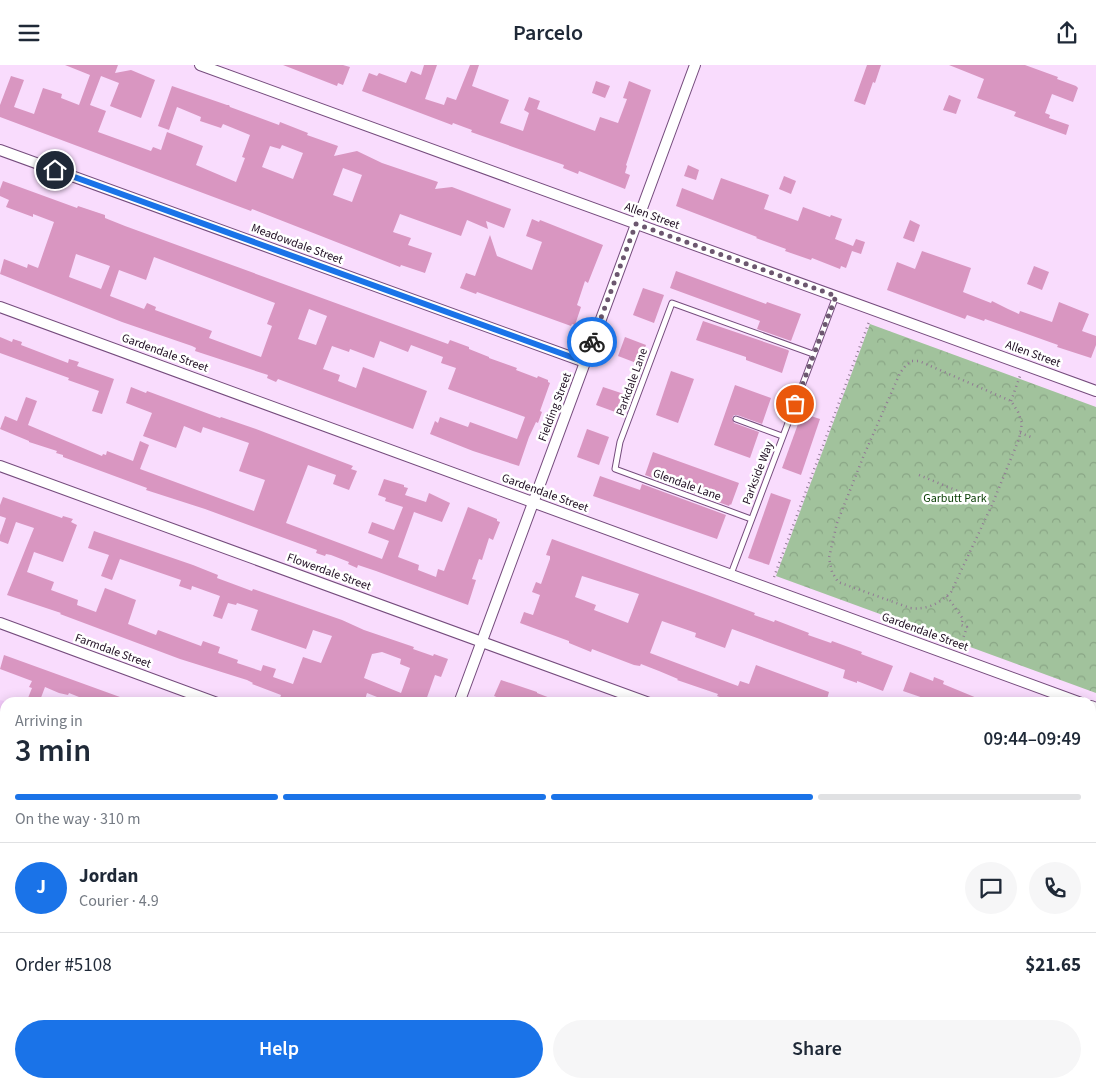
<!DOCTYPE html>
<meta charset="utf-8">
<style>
body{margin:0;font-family:"Source Sans 3",sans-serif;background:#f6f6f7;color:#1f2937;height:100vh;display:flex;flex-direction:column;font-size:19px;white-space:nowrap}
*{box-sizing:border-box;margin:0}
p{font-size:16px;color:#747a83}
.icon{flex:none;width:28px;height:28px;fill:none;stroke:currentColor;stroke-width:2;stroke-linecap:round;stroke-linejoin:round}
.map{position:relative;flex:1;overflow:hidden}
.details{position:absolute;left:0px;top:632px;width:1096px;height:391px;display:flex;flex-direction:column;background:#fff;border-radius:15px 15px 0 0;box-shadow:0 2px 12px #0003}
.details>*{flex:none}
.pin{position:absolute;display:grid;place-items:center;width:42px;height:42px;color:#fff;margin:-21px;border:2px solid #fff;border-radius:50%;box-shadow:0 1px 5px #0007}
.courier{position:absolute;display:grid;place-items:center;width:50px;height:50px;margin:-25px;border:4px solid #1a73e8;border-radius:50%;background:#fff;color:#222;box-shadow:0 1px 6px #0007}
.head em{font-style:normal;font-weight:600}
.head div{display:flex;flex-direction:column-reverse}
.head{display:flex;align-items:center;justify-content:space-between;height:85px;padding:0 15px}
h1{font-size:32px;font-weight:600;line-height:38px}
.bar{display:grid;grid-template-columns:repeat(4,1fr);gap:8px 5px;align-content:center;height:60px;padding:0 15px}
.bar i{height:6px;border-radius:4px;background:#e0e1e3}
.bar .active{background:#1a73e8}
.bar p{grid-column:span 4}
.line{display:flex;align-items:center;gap:12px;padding:0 15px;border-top:1px solid #e0e1e3}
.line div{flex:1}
.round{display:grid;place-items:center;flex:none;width:52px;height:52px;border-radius:26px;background:#f6f6f7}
.cta{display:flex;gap:10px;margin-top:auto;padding:10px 15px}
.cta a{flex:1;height:58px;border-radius:30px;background:#1a73e8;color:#fff;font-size:20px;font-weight:600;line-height:58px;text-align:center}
.cta a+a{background:#f6f6f7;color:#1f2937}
header{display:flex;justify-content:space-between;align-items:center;height:65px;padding:0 15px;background:#fff;font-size:22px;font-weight:600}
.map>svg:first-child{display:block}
.built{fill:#f5cbfc}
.grass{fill:url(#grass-tufts)}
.park{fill:url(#park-crowns)}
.building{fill:#d996c1;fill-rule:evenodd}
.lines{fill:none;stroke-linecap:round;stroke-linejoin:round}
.service-casing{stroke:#754c7d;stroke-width:7}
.minor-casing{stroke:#754c7d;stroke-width:12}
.tertiary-casing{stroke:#754c7d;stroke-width:14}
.trunk-casing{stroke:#af8031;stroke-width:18}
.path{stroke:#917994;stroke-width:2.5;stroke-dasharray:1 4;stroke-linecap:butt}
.service{stroke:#fff;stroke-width:5}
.minor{stroke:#fff;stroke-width:10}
.tertiary{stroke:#fff;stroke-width:12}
.trunk{stroke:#fcca60;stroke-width:16}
.done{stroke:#6c576f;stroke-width:5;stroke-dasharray:0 9}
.route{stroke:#1a73e8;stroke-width:6}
.labels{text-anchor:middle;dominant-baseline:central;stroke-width:5;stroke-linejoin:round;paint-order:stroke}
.street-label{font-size:12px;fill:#200f23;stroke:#fff}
.park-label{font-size:12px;fill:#063c01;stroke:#fff}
</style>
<header><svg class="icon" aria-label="menu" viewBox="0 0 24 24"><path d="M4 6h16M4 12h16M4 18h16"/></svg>Parcelo<svg class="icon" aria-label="share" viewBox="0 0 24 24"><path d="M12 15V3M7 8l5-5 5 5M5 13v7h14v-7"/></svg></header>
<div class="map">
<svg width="1096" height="1023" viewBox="0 0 1096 1023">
<defs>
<pattern id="grass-tufts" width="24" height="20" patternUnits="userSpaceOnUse" patternTransform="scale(1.25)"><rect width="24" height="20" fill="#a1c29c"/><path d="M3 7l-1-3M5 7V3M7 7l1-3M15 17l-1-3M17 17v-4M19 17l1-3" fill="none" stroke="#8aa686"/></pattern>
<pattern id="park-crowns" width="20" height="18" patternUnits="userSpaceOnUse" patternTransform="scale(1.25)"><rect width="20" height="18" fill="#a1c29c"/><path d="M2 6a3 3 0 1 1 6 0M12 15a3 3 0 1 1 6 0" fill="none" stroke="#8aa686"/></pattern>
</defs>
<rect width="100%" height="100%" fill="#f9dcfd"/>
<!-- built -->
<g class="built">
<path d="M0,635L8,637L5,638V856L0,854Z"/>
<path d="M388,1019H491L490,1023H400Z"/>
<path d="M499,1019H686L684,1023H512Z"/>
<path d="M781,1019H963L961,1023H794Z"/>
</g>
<!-- grass -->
<path class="grass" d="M1096,790V857L1091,870V809Z"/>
<!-- park -->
<path class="park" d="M870,259L1096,342V628L776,511Z"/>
<!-- building -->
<g class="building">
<path d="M65,0H118L115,8L131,5L155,15L141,53L110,41L119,18L101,11L90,40L106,46L98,67L151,86L153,82L161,85L167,67L203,81L196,100L236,117L245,93L242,92L250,70L223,59L221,63L200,56L201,52L177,42L169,65L158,61L172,21L227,40H229L230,42L279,60L280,57L308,68L307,70L338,81L334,91L357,86L382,98L438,117L435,124L452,122L511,144L504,163L486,156L488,164L467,155L461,171L400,149L393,167L411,173L408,180L432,188L425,208L401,200L400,202L252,144L251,146L0,52V40L11,11L24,15L14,42L34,49L43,23L62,29L61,33L79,40L90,10ZM282,80L303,88L293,114L262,102L270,81L280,84ZM343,103L362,110L352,137L333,130Z"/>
<path d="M283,0H343L350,2L343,20L338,18L337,21Z"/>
<path d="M424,0H437L425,34L444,40L447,32L456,35L470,0H479L472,21L509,35L500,58L523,66L529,48L524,45L529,32L540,36L537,44L595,66L600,52L618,58L627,34L623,33L629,16L651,25L626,100L627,101L625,108L630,110L625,124L579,106L578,109L563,103L564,100L471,67L472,65L453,58L452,60L362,26L369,8L377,11L379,8L406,18L411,6L421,10Z"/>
<path d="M867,0H881L875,18L873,17L865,40L854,36Z"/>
<path d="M949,0H1025L1058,12L1057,14L1076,21L1078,23L1073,37L1052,29L1045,48L1050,50L1049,53L1069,60L1066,70L1014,51L1016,47L977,33L984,14Z"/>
<path d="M596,16L610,21L605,33L592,28Z"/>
<path d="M949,30L961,35L956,49L943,45Z"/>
<path d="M688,100L699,105L696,115L684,111Z"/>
<path d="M784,111L796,116L791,129L779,124Z"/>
<path d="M721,113L769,130L764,144L798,156L803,142L830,152L831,150L842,154L835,174L853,181L856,174L865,177L861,189L852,186L846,203L841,201L840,204L812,193L811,195L785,186L786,184L756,173L757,172L676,141L682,123L713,135Z"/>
<path d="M3,116L77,143L78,141L105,150V153L125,161L448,279L450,275L469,282V284L489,292V293L517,303L516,305L537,313L538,311L548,315V317L550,318L540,346L542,347L538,358L536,357L529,372L519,401L473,386L430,369L435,356L438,358L440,352L468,362L470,357L517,374L525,352L448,324L456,303L441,298L443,292L411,280L408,287L380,276L374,293L350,284L349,287L332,281L323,304L340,310L338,316L356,323L363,302L427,326L413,364L278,314L276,317L267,313L268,310L195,286L196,283L192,281L122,257L0,209L4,194L27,203L28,199L38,203L54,157L33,149V152L6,142L9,135L0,131V124ZM76,189L110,201L101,224L69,212ZM154,192L275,238L267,259L272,261L261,292L209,273L212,266L155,245L156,242L147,238L144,244L110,231L119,205L146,215ZM309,244L327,251L316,280L298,274Z"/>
<path d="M532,154L539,157L540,155L603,180L588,218L585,216L577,240L581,242L575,260L572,259L571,261L477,227L476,229L460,223L466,208L475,211L490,170L497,191L532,205L542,177L526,171Z"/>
<path d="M910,155L920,160L914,177L903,173Z"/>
<path d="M922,186L971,203L963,227L991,238L992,236L1008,244L1019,249L1020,246L1052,257L1059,237L1089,249L1082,266L1096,271V280L1091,293L1057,282L1058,280L985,254L984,256L967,250L965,254L887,225L897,197L915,204Z"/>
<path d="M1034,201L1049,207L1042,225L1027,219Z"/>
<path d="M676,206L766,239L767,237L801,249L791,276L757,264L760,256L670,223Z"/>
<path d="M643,223L664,230L654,258L633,250Z"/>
<path d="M703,256L788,285L789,286L782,308L746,295V292L696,275Z"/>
<path d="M0,272L12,277L13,274L22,277L21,280L68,298L69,294L79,297L77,301L114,314L102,349L92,346L99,326L68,315L69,313L0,288Z"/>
<path d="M625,272L646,280L639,299L618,291Z"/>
<path d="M671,306L694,314L678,358L656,350Z"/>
<path d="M735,320L771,333L762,359L737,350H734L732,353L734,358L759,367L750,393L714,380Z"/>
<path d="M131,322L146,328L147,326L220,353L221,352L256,364L353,401L351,404L357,406L349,425L333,419L336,410L308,400L286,458L382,494L389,476L368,468L372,457L394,465L403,442L385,436L386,433L378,430L384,414L404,420V422L408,423L405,430L426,437L429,428L450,438L442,457L414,447L398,492L419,500L418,505L436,512L438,504L444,506L468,442L497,454V456L500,457L493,475L489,473L482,495L479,494L472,514L476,515L468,540L376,506L358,500L357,503L348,499L349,497L331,490L326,489L325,491L316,488L317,485L205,444L146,425L147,423L63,392V390L56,388L57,386L29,377V376L0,364L5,351L17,356L26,332L37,336L28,360L102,391L103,389L106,390L107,386L133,396L140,376L149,380L140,404L254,446L265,415L239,406L249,378L203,362L201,368L184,361L176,383L143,371L152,348L126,338Z"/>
<path d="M603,322L624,329L618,348L596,340Z"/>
<path d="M802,348L820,354L801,410L782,403Z"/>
<path d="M587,364L609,372L599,400L577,392Z"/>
<path d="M653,387L739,418L731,440L730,439L729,441L645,410Z"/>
<path d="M600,411L640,425L642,419L726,450L717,474L593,431Z"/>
<path d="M771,428L791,435L769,500L748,493Z"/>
<path d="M3,432L62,453L63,451L73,454L71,457L77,460L63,497L34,487L27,507L54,517L51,525L78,535L77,540L96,547L105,523L136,535L128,559L156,570L158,565L201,581L203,576L220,582L218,588L238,595L237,598L261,606L263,600L276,604L273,612L293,619L303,592L321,598L332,571L313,565L306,584L251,565L258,545L237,538L236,540L228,538L222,554L213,551L220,531L192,521L191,525L179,521L181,515L120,494L112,515L101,511L109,490L88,483L94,466L193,500L218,510L217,513L252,526L253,524L342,555L364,565L414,582L413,584L433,591L434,589L448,594L441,612L435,610L425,638H392L367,628L364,638H301L290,633L289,636L280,633L281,630L252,619L253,618L247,615L180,594L60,549L61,548L7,530L34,463L16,457L8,479L0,476V470L6,453L0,451V440ZM382,587L401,594L400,599L410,603L401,628L364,613L372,589Z"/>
<path d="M552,474L707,530L755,548L754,550L774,557L775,555L809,568L808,570L831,578L832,576L862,587L861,589L893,601L883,626L857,616V618L843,613L845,605L732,564L725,583L695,572L696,568L662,556L650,588L738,621L740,616L749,619L756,600L829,627L826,638H736L717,631L718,629L677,615L678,614L659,606L641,599L640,601L634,600L592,584L591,587L569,578V576L520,558L524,547L533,550L540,530L532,527L536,517L541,519L550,494V491L546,490ZM582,511L639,529L628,558L594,545L596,540L575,532Z"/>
<path d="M4,590L131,636V638H94L69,628L68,630L59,628L45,622L39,638H26L32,623L29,622L32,616L0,604Z"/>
<path d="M910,607L933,616L934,612L944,616L943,619L989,638H938L903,626Z"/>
<path d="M501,615L537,627V628L558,636V638H511L494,631Z"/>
</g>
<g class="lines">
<!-- service casing -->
<g class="service-casing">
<g id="service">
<path d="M736,354L782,371"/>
<path d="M751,454L615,404L620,377L672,238L813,289"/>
<path d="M731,509L836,231"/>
<path d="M1091,721L1096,723"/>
<path d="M1091,946L1096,950"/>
<path d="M1091,1015L1096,1017"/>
<path d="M430,1019L438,1023"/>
<path d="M463,1023L464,1019"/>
<path d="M527,1023L528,1019"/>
<path d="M904,1023L905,1019"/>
</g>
</g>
<!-- minor casing -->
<g class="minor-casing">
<g id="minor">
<path d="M200,0L1096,326"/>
<path d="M0,85L585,297"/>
<path d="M0,242L1081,638"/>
<path d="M0,401L649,638"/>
<path d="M0,558L217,638"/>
<path d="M459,638L695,0"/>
<path d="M1091,641L1096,643"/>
<path d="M0,985L5,987"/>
<path d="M105,1019L119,1023"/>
<path d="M346,1023L348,1019"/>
</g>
</g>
<!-- tertiary casing -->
<g class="tertiary-casing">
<g id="tertiary">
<path d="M0,736L5,737"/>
<path d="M849,1019L865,1023"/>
</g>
</g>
<!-- trunk casing -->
<g class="trunk-casing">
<g id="trunk">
<path d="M1091,753L1096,740"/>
<path d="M1091,927L1096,914"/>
<path d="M990,1023L992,1019"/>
<path d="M1056,1023L1057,1019"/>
</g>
</g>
<!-- path -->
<g class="path">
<path d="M912,296H919L1011,336L1018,347L1022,358L1019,374L992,440L951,527C939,539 927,545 910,543L838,517L832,507L829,493L837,458L864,390L900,308L906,300Z"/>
<path d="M1011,336L1020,311"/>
<path d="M1020,368L1034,373"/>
<path d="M919,410L992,440"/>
<path d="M774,512L869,257"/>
<path d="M947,531L963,554L961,560L967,562L961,579"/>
</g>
<!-- service -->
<use href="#service" class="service"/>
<!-- minor -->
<use href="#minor" class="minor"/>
<!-- tertiary -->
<use href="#tertiary" class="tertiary"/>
<!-- trunk -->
<use href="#trunk" class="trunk"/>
</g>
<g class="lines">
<!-- done -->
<path class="done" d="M592,277L636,159L836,231L795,339"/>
<!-- route -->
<path class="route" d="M55,105L585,297L592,277"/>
</g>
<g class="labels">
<!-- street labels -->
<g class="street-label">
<text transform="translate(652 151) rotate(20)">Allen Street</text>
<text transform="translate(297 179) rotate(20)">Meadowdale Street</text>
<text transform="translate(165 288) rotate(20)">Gardendale Street</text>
<text transform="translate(1033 289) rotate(20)">Allen Street</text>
<text transform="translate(632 317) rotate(-70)">Parkdale Lane</text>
<text transform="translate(555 342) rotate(-69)">Fielding Street</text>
<text transform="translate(758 408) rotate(-69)">Parkside Way</text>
<text transform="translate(687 420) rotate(20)">Glendale Lane</text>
<text transform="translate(545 428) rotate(20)">Gardendale Street</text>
<text transform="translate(329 507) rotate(20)">Flowerdale Street</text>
<text transform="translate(925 567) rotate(20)">Gardendale Street</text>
<text transform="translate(113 586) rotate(20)">Farmdale Street</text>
</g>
<!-- park labels -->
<g class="park-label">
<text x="955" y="433">Garbutt Park</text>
</g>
</g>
</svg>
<div class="pin" style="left:795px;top:339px;background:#ea580c"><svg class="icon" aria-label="bag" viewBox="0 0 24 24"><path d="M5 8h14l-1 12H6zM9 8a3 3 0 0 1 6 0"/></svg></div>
<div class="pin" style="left:55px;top:105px;background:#1f2937"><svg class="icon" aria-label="home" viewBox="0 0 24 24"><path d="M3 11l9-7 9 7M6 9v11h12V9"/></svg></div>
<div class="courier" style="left:592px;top:277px"><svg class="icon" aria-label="bike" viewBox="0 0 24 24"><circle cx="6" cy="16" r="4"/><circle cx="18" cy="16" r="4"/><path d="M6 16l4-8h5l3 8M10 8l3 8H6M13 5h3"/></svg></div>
<section class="details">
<div class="head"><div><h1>3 min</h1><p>Arriving in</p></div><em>09:44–09:49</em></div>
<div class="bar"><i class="active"></i><i class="active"></i><i class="active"></i><i></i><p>On the way · 310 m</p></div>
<div class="line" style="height:90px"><b class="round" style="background:#1a73e8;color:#fff">J</b><div><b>Jordan</b><p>Courier · 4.9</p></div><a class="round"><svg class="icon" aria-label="chat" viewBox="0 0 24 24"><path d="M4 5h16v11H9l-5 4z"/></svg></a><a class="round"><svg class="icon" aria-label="phone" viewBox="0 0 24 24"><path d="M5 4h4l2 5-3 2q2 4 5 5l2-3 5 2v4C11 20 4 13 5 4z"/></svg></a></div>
<div class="line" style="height:65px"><div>Order #5108</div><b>$21.65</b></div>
<div class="cta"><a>Help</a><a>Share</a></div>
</section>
</div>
